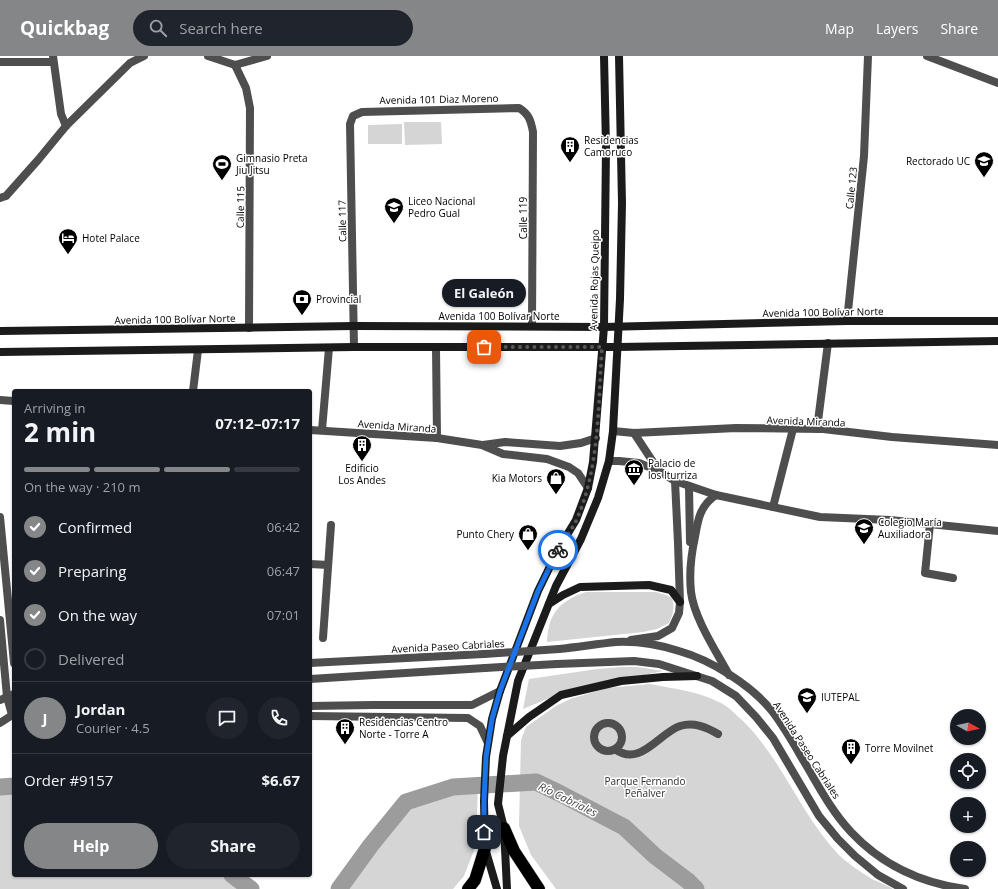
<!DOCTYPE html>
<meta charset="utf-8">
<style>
body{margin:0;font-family:"Open Sans",sans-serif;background:#20242c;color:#f1f3f6;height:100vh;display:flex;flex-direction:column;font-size:15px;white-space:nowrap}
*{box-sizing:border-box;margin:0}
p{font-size:13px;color:#9ea1a6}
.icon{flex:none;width:22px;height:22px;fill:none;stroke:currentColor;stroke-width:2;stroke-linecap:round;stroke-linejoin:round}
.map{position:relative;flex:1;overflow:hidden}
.side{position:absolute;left:12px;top:333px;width:300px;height:488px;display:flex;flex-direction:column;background:#171b24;border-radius:4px;box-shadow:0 1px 3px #0004}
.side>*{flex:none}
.needle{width:26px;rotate:98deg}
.controls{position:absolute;left:950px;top:653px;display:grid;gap:8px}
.controls a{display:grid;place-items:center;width:36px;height:36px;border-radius:50%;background:#171b24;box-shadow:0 1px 3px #0004;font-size:20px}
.pin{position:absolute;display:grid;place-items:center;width:34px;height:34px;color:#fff;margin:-17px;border-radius:8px;box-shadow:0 2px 6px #0006}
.courier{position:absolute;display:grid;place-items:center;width:40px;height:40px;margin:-20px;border:3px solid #1a73e8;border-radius:50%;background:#fff;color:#222;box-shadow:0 1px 5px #0007}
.bubble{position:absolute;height:28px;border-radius:14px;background:#171b24;box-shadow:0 1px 3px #0004;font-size:13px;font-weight:700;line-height:28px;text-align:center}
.headline em{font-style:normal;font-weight:700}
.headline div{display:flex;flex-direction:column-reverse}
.headline{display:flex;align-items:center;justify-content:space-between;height:68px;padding:0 12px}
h1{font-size:26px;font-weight:700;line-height:30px}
.bar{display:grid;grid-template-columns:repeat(4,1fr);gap:6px 4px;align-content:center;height:48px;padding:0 12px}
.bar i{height:5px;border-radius:3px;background:#363941}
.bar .active{background:#858687}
.bar p{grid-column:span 4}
.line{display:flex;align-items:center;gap:10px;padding:0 12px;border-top:1px solid #363941}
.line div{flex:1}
.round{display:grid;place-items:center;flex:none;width:42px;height:42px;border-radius:21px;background:#20242c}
ol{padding:0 12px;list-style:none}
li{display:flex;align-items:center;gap:12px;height:44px}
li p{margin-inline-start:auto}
li .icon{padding:4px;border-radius:50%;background:#858687;color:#fff;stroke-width:4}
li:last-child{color:#9ea1a6}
li i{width:22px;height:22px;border:2px solid #363941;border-radius:50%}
.cta{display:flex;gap:8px;margin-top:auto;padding:8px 12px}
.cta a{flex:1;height:46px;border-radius:24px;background:#858687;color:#fff;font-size:16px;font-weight:700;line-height:46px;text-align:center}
.cta a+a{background:#20242c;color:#f1f3f6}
header{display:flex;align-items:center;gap:24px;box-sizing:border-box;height:56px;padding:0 20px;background:#858687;color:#fff}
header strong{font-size:19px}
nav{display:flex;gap:22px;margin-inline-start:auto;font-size:14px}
.search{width:280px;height:36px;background:#20242c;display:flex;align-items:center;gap:10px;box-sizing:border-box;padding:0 14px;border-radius:22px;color:#9ea1a6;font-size:15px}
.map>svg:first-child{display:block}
.green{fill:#d5d5d5}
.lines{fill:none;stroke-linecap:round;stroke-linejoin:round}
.river{stroke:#9c9c9c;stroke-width:17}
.highway-casing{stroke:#dbdbdb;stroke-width:13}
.street{stroke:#4e4e4e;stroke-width:8}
.secondary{stroke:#1b1b1b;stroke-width:8}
.highway{stroke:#000;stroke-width:12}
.street-bridge{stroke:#4e4e4e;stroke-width:8}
.done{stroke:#595959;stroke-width:4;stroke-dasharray:0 7.2}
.route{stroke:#1a73e8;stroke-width:5}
.labels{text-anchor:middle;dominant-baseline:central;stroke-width:3;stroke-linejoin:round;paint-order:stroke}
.street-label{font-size:10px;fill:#000;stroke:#fff}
.poi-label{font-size:10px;fill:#000;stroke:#fff;text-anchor:start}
.park-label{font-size:10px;fill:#2c2c2c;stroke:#fff}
.water-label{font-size:11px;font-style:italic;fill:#3d3d3d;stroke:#fff}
</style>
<header>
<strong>Quickbag</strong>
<div class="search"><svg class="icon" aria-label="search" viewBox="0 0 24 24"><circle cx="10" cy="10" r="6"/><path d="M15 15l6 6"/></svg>Search here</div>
<nav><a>Map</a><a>Layers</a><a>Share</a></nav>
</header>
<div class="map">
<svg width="998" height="833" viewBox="0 0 998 833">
<rect width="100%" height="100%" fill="#fff"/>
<!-- green -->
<g class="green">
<path d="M404,66H441L442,88L405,89Z"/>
<path d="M402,68V88H368V69Z"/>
<path d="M586,536H656L666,539L672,542C675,552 673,558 669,567L657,573L643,576L547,586C548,558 559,545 586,536Z"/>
<path d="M622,611H638L663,615L564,636L523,653L529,623L597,613Z"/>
<path d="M650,628C675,633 698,635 721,647C729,651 735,658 742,664C782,703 800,757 837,797C844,805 865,819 874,824C880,827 887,829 893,833H556L531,799L519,770L521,684L526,671L556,650L570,643L607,632Z"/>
<path d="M478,727L476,789L464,820L453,833H347L411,742L463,729Z"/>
<path d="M7,730L14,731V819H231L249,833H0V731Z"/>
</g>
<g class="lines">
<!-- river -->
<g class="river">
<path d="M0,731L14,730"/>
<path d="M232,819L251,833"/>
<path d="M339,833L371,789L406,746L453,731L536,726L559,737L624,771L655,800L688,825L696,833"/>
</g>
<!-- highway casing -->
<g class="highway-casing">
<g id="highway">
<path d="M504,772L514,795L539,833"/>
<path d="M468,833L475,824L485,792"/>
</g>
</g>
<!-- street -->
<g class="street">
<path d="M53,0L61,58L66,70"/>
<path d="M208,0L235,9L267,0"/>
<path d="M927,0L998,27"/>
<path d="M0,6H53"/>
<path d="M235,9L246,32L250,52L249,272"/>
<path d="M0,142L6,140L38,104L66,70L130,7L144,0"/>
<path d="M847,265L864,100L868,0"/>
<path d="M354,291L350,68L353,60L362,56L519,52C529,58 531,65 533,76L532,270"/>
<path d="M436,291L437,382"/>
<path d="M193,335L198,294"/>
<path d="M0,344L14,345"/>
<path d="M817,373L828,287"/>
<path d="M310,374L437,382L482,389L503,398L547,403L569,411L578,417L588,432"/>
<path d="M322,374L329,292"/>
<path d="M613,375L634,377L736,372L823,373L892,381L998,389"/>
<path d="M634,377L659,415"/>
<path d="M483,389L505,386L560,390L581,387L596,382"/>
<path d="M609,405H619L639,407L659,415L675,425L716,439L820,461L890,464L998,475"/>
<path d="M689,430L690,486"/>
<path d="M716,439C700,450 698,463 695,481C691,499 689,517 691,536C694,562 716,595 729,619"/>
<path d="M773,451L793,373"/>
<path d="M0,461L14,607"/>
<path d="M930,468L925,517L953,522"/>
<path d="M310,508L328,509"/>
<path d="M0,564L7,641L12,659"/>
<path d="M323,582L331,469"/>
<path d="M631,584L658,580L672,572L679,557L680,546L678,487L675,425"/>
<path d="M559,593C578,591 597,588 616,586C636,585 660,589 679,595C711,604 751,629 772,655C786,673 797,694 809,714C821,735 834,758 851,776C882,809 921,827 965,833"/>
<path d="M310,607L484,598"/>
<path d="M557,608L634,605L659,608L712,625L736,640L756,661L773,682L819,760L838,783L855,800L878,819L903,833"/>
<path d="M310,623L485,612"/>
<path d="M0,644L14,638"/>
<path d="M310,650L373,649H472L500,635"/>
<path d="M310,660L468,662L480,670L488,687"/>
<path d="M0,667L14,658"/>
<circle cx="608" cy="681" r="14"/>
<path d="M615,693C640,712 659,677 680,670C694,666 706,671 718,678"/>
</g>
<!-- secondary -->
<g class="secondary">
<path d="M0,275L354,270L604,271L847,265H998"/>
<path d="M0,296L354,291H617L998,285"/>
<path d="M549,548L563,539L580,531L649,529L671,534L680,546"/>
<path d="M507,680L529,661L561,639L621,625L663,621L697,620"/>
<path d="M497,833L485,792L484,745L486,701L492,663L500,635L538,535L559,492L576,464L588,432L593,406L604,271L606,91L604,0"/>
<path d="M507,833L504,772L498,748L503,700L518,625L556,530L581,483L598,442L609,405L613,375L620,243L622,147L619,0"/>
</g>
<!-- highway -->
<use href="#highway" class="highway"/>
<!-- street-bridge -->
<g class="street-bridge">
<path d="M484,598L559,593"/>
<path d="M485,612L557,608"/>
</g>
</g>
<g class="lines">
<!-- done -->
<path class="done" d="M484,291H602C598,348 600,409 577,463C572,474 563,484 558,494"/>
<!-- route -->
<path class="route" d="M484,776V745L486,701L492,663L500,635L538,535L558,494"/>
</g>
<!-- icons -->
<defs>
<g id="building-pin" transform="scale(1)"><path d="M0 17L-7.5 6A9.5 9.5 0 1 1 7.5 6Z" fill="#000" stroke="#fff"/><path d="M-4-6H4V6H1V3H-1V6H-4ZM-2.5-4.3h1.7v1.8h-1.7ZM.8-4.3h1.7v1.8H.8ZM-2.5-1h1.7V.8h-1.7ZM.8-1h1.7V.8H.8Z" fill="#fff"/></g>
<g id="university-pin" transform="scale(1)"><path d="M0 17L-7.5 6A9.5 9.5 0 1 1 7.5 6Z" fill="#000" stroke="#fff"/><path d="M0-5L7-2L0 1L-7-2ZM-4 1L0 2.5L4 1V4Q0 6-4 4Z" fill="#fff"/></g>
<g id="stadium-pin" transform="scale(1)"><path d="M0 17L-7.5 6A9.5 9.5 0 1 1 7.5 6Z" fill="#000" stroke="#fff"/><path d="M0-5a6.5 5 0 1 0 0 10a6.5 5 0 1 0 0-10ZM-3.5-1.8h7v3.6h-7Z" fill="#fff"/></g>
<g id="school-pin" transform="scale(1)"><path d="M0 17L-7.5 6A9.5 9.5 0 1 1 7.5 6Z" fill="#000" stroke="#fff"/><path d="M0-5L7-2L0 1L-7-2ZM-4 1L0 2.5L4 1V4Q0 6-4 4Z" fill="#fff"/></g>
<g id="hotel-pin" transform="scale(1)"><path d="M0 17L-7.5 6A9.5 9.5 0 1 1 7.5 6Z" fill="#000" stroke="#fff"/><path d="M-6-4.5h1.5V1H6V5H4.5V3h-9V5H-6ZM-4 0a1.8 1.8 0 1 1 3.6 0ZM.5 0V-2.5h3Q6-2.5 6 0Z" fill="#fff"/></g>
<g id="bank-pin" transform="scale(1)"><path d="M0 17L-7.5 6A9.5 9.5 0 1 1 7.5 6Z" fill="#000" stroke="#fff"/><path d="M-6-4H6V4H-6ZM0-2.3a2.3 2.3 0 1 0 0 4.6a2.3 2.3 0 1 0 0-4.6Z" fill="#fff"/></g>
<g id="museum-pin" transform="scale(1)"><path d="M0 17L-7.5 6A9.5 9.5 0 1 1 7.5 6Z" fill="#000" stroke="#fff"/><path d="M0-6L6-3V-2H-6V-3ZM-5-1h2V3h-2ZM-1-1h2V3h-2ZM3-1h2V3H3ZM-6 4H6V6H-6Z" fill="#fff"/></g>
<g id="shop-pin" transform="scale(1)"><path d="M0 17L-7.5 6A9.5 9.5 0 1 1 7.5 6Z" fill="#000" stroke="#fff"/><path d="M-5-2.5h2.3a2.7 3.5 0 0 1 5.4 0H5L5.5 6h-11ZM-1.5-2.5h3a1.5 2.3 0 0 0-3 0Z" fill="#fff"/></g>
</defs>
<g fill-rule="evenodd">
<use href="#building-pin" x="570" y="90"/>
<use href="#university-pin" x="984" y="105"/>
<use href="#stadium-pin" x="222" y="108"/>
<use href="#school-pin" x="394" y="151"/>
<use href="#hotel-pin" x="68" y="182"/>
<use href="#bank-pin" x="302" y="243"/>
<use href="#building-pin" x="362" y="389"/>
<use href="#museum-pin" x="634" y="413"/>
<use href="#shop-pin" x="556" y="422"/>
<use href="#university-pin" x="864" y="472"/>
<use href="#shop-pin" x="528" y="478"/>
<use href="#university-pin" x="807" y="641"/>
<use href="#building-pin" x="345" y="672"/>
<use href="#building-pin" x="851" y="692"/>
</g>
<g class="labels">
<!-- street labels -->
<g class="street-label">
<text transform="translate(439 43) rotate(-1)">Avenida 101 Diaz Moreno</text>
<text transform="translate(851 132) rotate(-84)">Calle 123</text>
<text transform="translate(240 151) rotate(-89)">Calle 115</text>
<text transform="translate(523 162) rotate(-90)">Calle 119</text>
<text transform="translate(342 165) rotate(-91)">Calle 117</text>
<text transform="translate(594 224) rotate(-89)">Avenida Rojas Queipo</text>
<text transform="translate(823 256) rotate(-1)">Avenida 100 Bolívar Norte</text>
<text x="499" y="260">Avenida 100 Bolívar Norte</text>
<text transform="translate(175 263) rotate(-1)">Avenida 100 Bolívar Norte</text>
<text transform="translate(806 365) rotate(2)">Avenida Miranda</text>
<text transform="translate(397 370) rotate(4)">Avenida Miranda</text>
<text transform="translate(448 590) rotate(-3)">Avenida Paseo Cabriales</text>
<text transform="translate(807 694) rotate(57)">Avenida Paseo Cabriales</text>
</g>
<!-- poi labels -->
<g class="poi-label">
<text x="584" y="84">Residencias<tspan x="584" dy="12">Camoruco</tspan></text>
<text x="236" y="102">Gimnasio Preta<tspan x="236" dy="12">Jiu Jitsu</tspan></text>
<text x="970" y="105" text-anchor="end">Rectorado UC</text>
<text x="408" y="145">Liceo Nacional<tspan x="408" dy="12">Pedro Gual</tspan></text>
<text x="82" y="182">Hotel Palace</text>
<text x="316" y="243">Provincial</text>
<text x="648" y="407">Palacio de<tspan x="648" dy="12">los Iturriza</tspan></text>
<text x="362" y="412" text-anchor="middle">Edificio<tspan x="362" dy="12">Los Andes</tspan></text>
<text x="542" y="422" text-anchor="end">Kia Motors</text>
<text x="878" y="466">Colegio María<tspan x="878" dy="12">Auxiliadora</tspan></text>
<text x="514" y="478" text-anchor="end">Punto Chery</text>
<text x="821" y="641">IUTEPAL</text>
<text x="359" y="666">Residencias Centro<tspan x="359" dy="12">Norte - Torre A</tspan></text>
<text x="865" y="692">Torre Movilnet</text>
</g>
<!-- park labels -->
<g class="park-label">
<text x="645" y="725">Parque Fernando<tspan x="645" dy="12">Peñalver</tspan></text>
</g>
<!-- water labels -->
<g class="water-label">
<text transform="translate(568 743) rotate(26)">Río Cabriales</text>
</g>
</g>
</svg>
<div class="controls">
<a><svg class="needle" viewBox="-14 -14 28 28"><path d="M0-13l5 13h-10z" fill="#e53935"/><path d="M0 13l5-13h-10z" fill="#9ea1a6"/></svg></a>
<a><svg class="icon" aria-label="locate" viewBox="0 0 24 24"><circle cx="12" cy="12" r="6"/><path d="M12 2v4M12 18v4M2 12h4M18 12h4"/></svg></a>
<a>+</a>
<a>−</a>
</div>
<div class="pin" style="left:484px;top:291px;background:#ea580c"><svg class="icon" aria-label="bag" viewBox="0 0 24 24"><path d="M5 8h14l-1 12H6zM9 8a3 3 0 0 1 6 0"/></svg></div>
<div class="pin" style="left:484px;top:776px;background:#1f2937"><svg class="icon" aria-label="home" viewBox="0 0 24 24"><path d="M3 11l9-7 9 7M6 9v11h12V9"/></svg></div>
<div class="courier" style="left:558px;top:494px"><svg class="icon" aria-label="bike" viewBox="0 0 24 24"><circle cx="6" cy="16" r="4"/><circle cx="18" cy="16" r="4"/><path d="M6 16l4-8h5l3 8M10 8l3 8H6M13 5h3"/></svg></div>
<div class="bubble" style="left:442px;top:223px;width:84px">El Galeón</div>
<section class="side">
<div class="headline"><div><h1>2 min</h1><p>Arriving in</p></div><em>07:12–07:17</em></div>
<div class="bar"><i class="active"></i><i class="active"></i><i class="active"></i><i></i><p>On the way · 210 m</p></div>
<ol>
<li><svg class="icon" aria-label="check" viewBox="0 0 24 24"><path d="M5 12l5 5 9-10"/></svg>Confirmed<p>06:42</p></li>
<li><svg class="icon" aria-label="check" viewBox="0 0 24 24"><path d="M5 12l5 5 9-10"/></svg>Preparing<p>06:47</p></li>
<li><svg class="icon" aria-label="check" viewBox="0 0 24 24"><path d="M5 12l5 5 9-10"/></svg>On the way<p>07:01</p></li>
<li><i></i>Delivered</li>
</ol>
<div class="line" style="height:72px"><b class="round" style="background:#858687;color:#fff">J</b><div><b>Jordan</b><p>Courier · 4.5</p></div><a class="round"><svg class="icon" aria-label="chat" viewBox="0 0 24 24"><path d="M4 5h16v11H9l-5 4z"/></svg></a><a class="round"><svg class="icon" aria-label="phone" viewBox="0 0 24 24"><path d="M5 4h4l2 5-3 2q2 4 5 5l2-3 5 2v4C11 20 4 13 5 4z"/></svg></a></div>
<div class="line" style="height:52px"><div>Order #9157</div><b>$6.67</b></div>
<div class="cta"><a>Help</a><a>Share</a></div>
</section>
</div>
